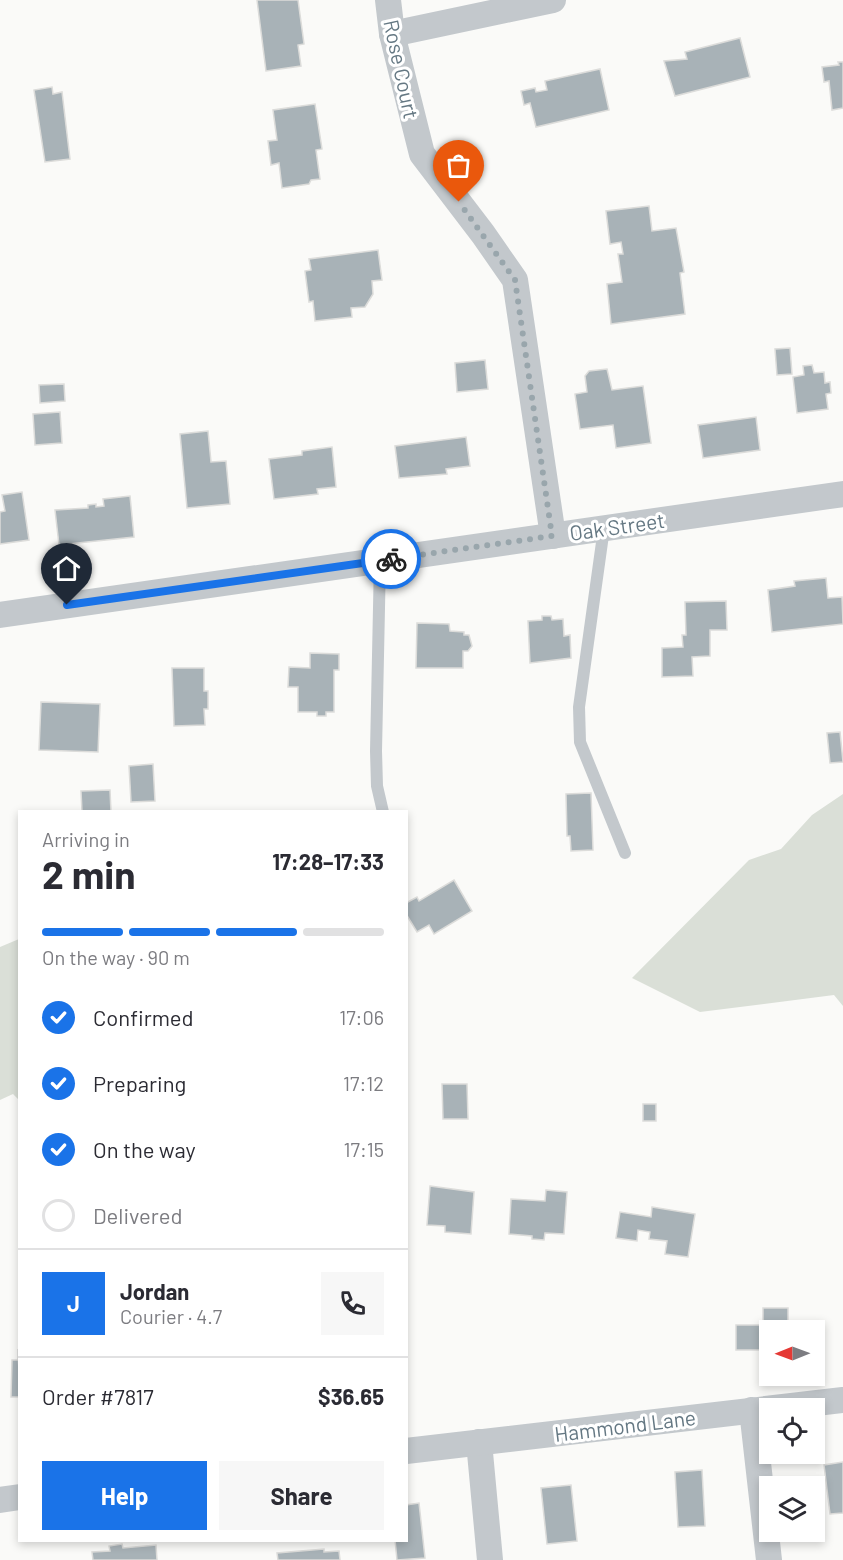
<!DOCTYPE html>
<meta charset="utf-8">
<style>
body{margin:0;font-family:Barlow,sans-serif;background:#f7f7f7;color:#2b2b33;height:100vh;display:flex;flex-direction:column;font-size:22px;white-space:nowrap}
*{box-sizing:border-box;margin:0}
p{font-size:20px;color:#7c7c81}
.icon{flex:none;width:33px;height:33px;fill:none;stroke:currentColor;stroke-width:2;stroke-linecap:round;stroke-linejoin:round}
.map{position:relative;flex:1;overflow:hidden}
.details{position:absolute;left:18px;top:810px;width:390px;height:732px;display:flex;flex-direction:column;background:#fff;border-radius:0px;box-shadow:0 3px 9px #0003}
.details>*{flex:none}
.needle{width:39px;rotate:269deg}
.fabs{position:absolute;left:759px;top:1320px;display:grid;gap:12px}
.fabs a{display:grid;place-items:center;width:66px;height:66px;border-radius:0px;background:#fff;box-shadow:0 3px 9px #0003;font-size:30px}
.pin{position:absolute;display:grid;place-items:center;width:51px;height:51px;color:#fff;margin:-62px -26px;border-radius:50% 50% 50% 0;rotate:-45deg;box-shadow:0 0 6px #0007}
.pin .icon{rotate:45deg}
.courier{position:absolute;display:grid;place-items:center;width:60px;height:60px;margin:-30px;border:4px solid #1a73e8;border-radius:50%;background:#fff;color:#222;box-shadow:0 2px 8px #0007}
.overview em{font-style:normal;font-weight:700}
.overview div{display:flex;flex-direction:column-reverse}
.overview{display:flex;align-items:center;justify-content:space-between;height:102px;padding:0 24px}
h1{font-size:39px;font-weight:700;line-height:45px}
.bar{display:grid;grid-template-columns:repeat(4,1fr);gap:9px 6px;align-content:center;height:72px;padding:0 24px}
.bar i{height:8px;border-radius:4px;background:#e1e1e2}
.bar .current{background:#1a73e8}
.bar p{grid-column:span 4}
.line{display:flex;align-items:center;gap:15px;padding:0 24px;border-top:2px solid #e1e1e2}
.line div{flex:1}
.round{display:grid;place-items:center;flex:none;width:63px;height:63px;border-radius:0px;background:#f7f7f7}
ol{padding:0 24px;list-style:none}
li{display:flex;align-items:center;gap:18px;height:66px}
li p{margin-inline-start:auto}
li .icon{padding:6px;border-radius:50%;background:#1a73e8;color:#fff;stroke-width:4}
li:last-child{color:#7c7c81}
li i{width:33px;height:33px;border:3px solid #e1e1e2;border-radius:50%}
.cta{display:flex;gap:12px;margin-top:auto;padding:12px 24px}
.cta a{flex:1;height:69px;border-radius:0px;background:#1a73e8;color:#fff;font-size:24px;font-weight:700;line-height:69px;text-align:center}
.cta a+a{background:#f7f7f7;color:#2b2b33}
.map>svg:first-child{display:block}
.green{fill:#dadfd7}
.building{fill:#a8b2b7;stroke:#dcdcda;stroke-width:1.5}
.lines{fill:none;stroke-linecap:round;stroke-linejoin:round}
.service{stroke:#c3c8cc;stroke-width:12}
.minor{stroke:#c3c8cc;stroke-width:26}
.done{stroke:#99a6ac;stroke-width:6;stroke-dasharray:0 10.8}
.route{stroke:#1a73e8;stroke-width:8}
.labels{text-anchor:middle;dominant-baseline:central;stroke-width:6;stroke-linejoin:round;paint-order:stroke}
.street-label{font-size:21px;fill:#657883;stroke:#fff}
</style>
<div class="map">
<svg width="843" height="1560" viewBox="0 0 843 1560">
<rect width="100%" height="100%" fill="#fafaf8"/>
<!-- green -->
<g class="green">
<path d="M843,794V1006L834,995L700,1012L632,978L749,860L781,849L812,815Z"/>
<path d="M19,939V1100L13,1094L0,1100V947Z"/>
</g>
<!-- building -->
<g class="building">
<path d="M257,0H298L304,44L298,45L301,66L266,71Z"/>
<path d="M740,38L750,77L675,96L664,61L687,59L685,52Z"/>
<path d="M838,62H843V108L832,110L829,81L824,82L822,67L839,65Z"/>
<path d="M600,69L609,110L536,127L530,103L524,105L521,91L535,88L536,92L547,90L545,81Z"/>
<path d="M52,87L53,94L62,92L70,159L45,162L34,90Z"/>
<path d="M315,104L322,149L316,150L320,179L311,180L309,184L282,188L279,163L271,165L268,141L277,140L273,110Z"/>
<path d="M649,206L652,231L676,228L684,272L680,273L685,314L611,324L607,284L622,282L618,254H623L621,242L610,244L606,211Z"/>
<path d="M378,250L382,280L372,281L373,294L365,307L351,308L352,317L315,321L313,301L309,302L305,271L311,270L309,259Z"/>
<path d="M790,348L792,374L777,375L775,349Z"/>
<path d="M485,360L488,389L457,392L455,363Z"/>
<path d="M812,365L814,373L824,372L825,383L830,382L831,393L826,394L828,409L797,413L793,377L804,375L803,366Z"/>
<path d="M607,369L612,390L643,386L651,443L616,448L613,425L580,429L575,394L587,392L585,376L589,371Z"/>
<path d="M64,384L65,401L40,403L39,385Z"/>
<path d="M60,412L62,443L35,445L33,414Z"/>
<path d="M756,417L760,450L703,458L698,425Z"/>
<path d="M208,431L211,462L226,461L230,504L187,508L180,434Z"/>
<path d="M466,437L470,466L446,469L447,474L399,478L395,446Z"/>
<path d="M332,447L336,487L317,489L318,494L274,499L269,459L302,455V451Z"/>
<path d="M22,492L29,540L0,544V512L5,511L2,495Z"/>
<path d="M130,496L134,537L59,545L55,510L88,508V505L96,504V507L104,506L103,499Z"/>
<path d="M826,578L828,598L842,597L843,624L772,632L768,590L795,586L794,581Z"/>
<path d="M726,601L727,630H710V656L692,657L693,676L662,677V648L683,647L682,635H686L685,602Z"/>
<path d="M542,616H551L552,620L563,619L564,636L570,635L571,658L530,663L528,621L542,620Z"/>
<path d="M417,623L449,624L450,631L464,632V635H469L472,646L468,651H463V668H416Z"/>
<path d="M310,653L339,654V670H334V712H326V716H317V712H298V687H288L289,667L310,668Z"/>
<path d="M172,668H204V691H208V709H204L205,725L174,726Z"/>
<path d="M41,702L100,704L98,752L39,750Z"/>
<path d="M840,732L843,762L830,763L827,733Z"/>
<path d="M153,764L155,801L131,802L129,766Z"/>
<path d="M110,790L111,812H82L81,791Z"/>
<path d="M591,793L593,850L571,851L570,836H567L566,794Z"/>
<path d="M454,880L472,911L434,934L429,925L417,932L406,914V903L417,897L419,901Z"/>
<path d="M442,1084H467L468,1119H443Z"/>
<rect x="643" y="1104" width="13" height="17"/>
<path d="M430,1186L474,1192L471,1234L445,1232V1226L427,1225Z"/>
<path d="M546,1190L567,1192L564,1234L545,1233L544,1240L532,1239V1236L509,1234L511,1199L545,1201Z"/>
<path d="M652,1207L695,1214L688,1257L665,1254L667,1241L649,1239L650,1232L638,1230L637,1241L616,1238L620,1212L651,1217Z"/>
<path d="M763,1308H788V1325H813V1330H770V1350H736V1325H763Z"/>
<path d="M18,1349L20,1397H11L12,1360H18Z"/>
<path d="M843,1462V1513L830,1514L824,1465Z"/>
<path d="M702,1470L705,1526L678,1527L675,1472Z"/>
<path d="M571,1485L577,1541L547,1544L541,1488Z"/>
<path d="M419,1503L425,1558L397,1560L395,1540H406V1505Z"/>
<path d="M122,1544L123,1548L156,1545L157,1560H93L92,1552L110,1551L109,1546Z"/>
<path d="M324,1549V1552L339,1551L340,1560H278L277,1553Z"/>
</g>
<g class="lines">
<!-- service -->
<g class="service">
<path d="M604,528L579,707L580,742L625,853"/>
<path d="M380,560L376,751L377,786L383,812"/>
</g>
<!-- minor -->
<g class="minor">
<path d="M388,0L392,34L422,154L483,234L515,280L553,536"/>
<path d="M392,34L553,0"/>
<path d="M0,615L843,494"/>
<path d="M752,1410L769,1560"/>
<path d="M479,1442L490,1560"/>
<path d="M406,1451L843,1400"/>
<path d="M0,1500L20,1497"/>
</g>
</g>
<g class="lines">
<!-- done -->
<path class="done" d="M391,559L552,536L515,280L459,202"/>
<!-- route -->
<path class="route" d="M67,605L391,559"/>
</g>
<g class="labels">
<!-- street labels -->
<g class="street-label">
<text transform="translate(402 69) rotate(78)">Rose Court</text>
<text transform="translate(617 526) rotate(-8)">Oak Street</text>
<text transform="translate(625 1425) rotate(-7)">Hammond Lane</text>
</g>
</g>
</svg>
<div class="fabs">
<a><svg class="needle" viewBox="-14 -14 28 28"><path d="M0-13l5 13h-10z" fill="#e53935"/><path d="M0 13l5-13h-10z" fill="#7c7c81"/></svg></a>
<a><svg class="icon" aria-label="locate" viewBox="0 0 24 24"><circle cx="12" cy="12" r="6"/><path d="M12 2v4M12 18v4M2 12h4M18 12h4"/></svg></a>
<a><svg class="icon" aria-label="layers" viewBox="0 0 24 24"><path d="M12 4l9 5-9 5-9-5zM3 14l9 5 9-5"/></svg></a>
</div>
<div class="pin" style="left:459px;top:202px;background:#ea580c"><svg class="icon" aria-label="bag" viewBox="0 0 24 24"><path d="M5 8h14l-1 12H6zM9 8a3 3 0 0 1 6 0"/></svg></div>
<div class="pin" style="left:67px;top:605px;background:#1f2937"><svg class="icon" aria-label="home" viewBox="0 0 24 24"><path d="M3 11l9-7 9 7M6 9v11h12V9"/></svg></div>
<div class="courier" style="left:391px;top:559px"><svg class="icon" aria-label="bike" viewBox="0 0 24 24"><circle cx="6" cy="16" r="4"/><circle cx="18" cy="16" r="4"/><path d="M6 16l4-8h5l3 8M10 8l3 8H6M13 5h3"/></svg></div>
<section class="details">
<div class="overview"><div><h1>2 min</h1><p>Arriving in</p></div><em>17:28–17:33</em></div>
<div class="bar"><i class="current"></i><i class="current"></i><i class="current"></i><i></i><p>On the way · 90 m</p></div>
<ol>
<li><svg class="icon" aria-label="check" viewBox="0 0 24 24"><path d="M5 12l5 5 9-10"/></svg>Confirmed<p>17:06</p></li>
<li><svg class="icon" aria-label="check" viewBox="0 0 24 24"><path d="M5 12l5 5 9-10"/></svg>Preparing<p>17:12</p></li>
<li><svg class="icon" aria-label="check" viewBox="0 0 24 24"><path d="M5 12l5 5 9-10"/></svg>On the way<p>17:15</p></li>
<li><i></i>Delivered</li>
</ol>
<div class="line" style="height:108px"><b class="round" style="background:#1a73e8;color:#fff">J</b><div><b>Jordan</b><p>Courier · 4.7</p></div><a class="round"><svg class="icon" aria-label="phone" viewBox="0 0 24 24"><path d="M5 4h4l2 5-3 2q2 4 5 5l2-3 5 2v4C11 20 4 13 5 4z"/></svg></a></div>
<div class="line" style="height:78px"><div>Order #7817</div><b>$36.65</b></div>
<div class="cta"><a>Help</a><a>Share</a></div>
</section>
</div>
